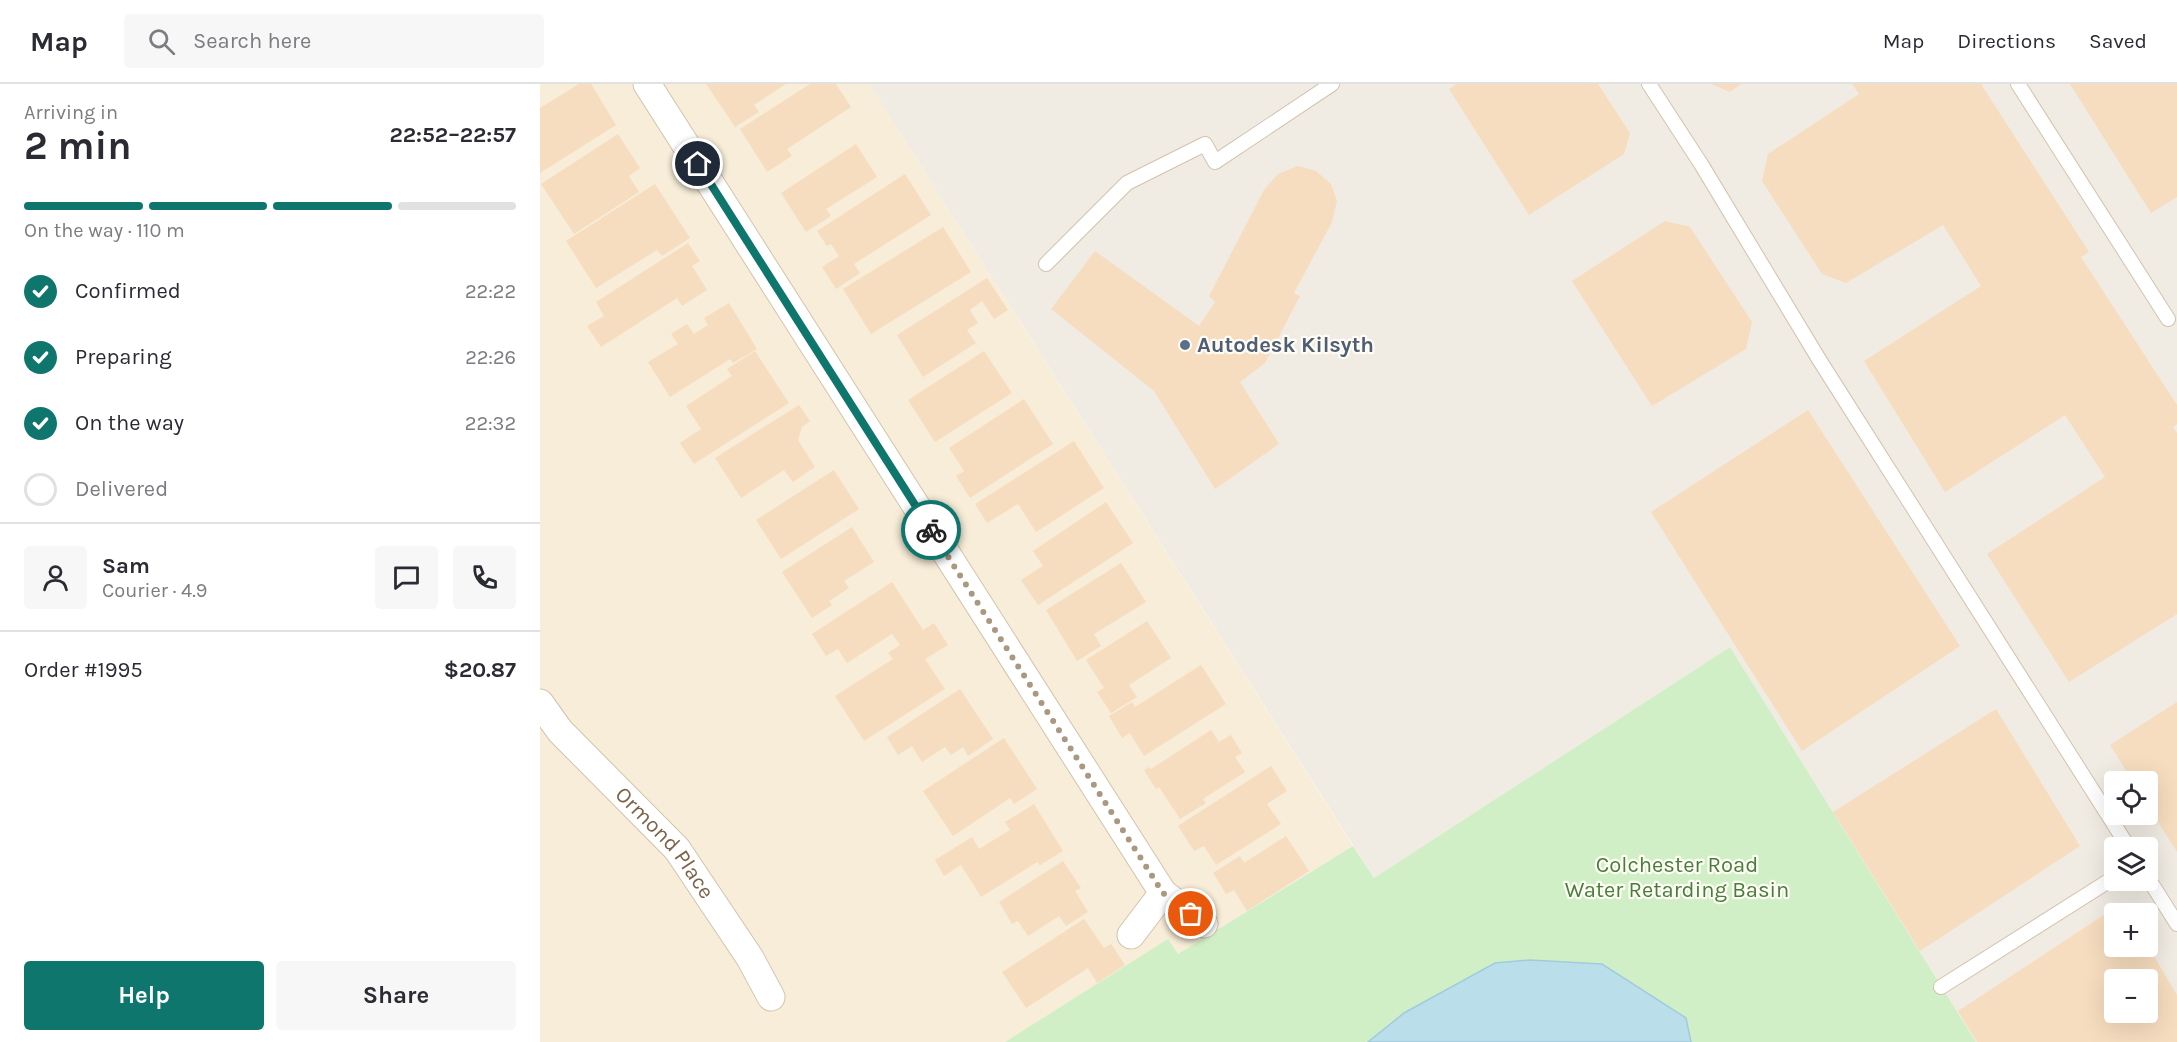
<!DOCTYPE html>
<meta charset="utf-8">
<style>
body{margin:0;font-family:Karla,sans-serif;background:#f7f7f7;color:#2b2b33;height:100vh;display:flex;flex-direction:column;font-size:22px;white-space:nowrap}
*{box-sizing:border-box;margin:0}
p{font-size:20px;color:#7c7c81}
.icon{flex:none;width:33px;height:33px;fill:none;stroke:currentColor;stroke-width:2;stroke-linecap:round;stroke-linejoin:round}
.map{position:relative;flex:1;overflow:hidden}
.panel{display:flex;flex-direction:column;background:#fff;width:540px}
.panel>*{flex:none}
.tools{position:absolute;left:1564px;top:687px;display:grid;gap:12px}
.tools a{display:grid;place-items:center;width:54px;height:54px;border-radius:6px;background:#fff;box-shadow:0 6px 24px #0002;font-size:30px}
.pin{position:absolute;display:grid;place-items:center;width:51px;height:51px;color:#fff;margin:-26px;border:3px solid #fff;border-radius:50%;box-shadow:0 2px 6px #0007}
.courier{position:absolute;display:grid;place-items:center;width:60px;height:60px;margin:-30px;border:4px solid #0f766e;border-radius:50%;background:#fff;color:#222;box-shadow:0 2px 8px #0007}
.summary em{font-style:normal;font-weight:700}
.summary div{display:flex;flex-direction:column-reverse}
.summary{display:flex;align-items:center;justify-content:space-between;height:102px;padding:0 24px}
h1{font-size:39px;font-weight:700;line-height:45px}
.bar{display:grid;grid-template-columns:repeat(4,1fr);gap:9px 6px;align-content:center;height:72px;padding:0 24px}
.bar i{height:8px;border-radius:4px;background:#e1e1e2}
.bar .on{background:#0f766e}
.bar p{grid-column:span 4}
.line{display:flex;align-items:center;gap:15px;padding:0 24px;border-top:2px solid #e1e1e2}
.line div{flex:1}
.round{display:grid;place-items:center;flex:none;width:63px;height:63px;border-radius:6px;background:#f7f7f7}
ol{padding:0 24px;list-style:none}
li{display:flex;align-items:center;gap:18px;height:66px}
li p{margin-inline-start:auto}
li .icon{padding:6px;border-radius:50%;background:#0f766e;color:#fff;stroke-width:4}
li:last-child{color:#7c7c81}
li i{width:33px;height:33px;border:3px solid #e1e1e2;border-radius:50%}
.action{display:flex;gap:12px;margin-top:auto;padding:12px 24px}
.action a{flex:1;height:69px;border-radius:6px;background:#0f766e;color:#fff;font-size:24px;font-weight:700;line-height:69px;text-align:center}
.action a+a{background:#f7f7f7;color:#2b2b33}
header{display:flex;align-items:center;gap:36px;box-sizing:border-box;height:84px;padding:0 30px;background:#fff;border-bottom:2px solid #e1e1e2}
header strong{font-size:28px}
nav{display:flex;gap:33px;margin-inline-start:auto;font-size:21px}
.search{width:420px;height:54px;background:#f7f7f7;display:flex;align-items:center;gap:15px;box-sizing:border-box;padding:0 21px;border-radius:6px;color:#7c7c81;font-size:22px}
main{display:flex;flex:1;min-height:0}
.map>svg:first-child{display:block}
.residential{fill:#f7edd8}
.industrial{fill:#f0ebe3;fill-rule:evenodd}
.green{fill:#d1efc6}
.water{fill:#bbdeeb;stroke:#a0ccde;stroke-width:1.5}
.building{fill:#f7ddbf;fill-rule:evenodd}
.lines{fill:none;stroke-linecap:round;stroke-linejoin:round}
.service-casing{stroke:#d3c3ad;stroke-width:16}
.minor-casing{stroke:#d3c3ad;stroke-width:29}
.service{stroke:#fff;stroke-width:14}
.minor{stroke:#fff;stroke-width:27}
.done{stroke:#aa9881;stroke-width:6;stroke-dasharray:0 10.8}
.route{stroke:#0f766e;stroke-width:8}
.service-dot{fill:#5c6f8a;stroke:#fffcf3;stroke-width:2}
.labels{text-anchor:middle;dominant-baseline:central;stroke-width:4.5;stroke-linejoin:round;paint-order:stroke}
.service-label{font-size:22px;font-weight:bold;fill:#4e5e75;stroke:#fffcf3;text-anchor:start}
.street-label{font-size:22px;fill:#7d6349;stroke:#fffcf3}
.park-label{font-size:22px;fill:#477e3d;stroke:#fffcf3}
</style>
<header>
<strong>Map</strong>
<div class="search"><svg class="icon" aria-label="search" viewBox="0 0 24 24"><circle cx="10" cy="10" r="6"/><path d="M15 15l6 6"/></svg>Search here</div>
<nav><a>Map</a><a>Directions</a><a>Saved</a></nav>
</header>
<main>
<section class="panel">
<div class="summary"><div><h1>2 min</h1><p>Arriving in</p></div><em>22:52–22:57</em></div>
<div class="bar"><i class="on"></i><i class="on"></i><i class="on"></i><i></i><p>On the way · 110 m</p></div>
<ol>
<li><svg class="icon" aria-label="check" viewBox="0 0 24 24"><path d="M5 12l5 5 9-10"/></svg>Confirmed<p>22:22</p></li>
<li><svg class="icon" aria-label="check" viewBox="0 0 24 24"><path d="M5 12l5 5 9-10"/></svg>Preparing<p>22:26</p></li>
<li><svg class="icon" aria-label="check" viewBox="0 0 24 24"><path d="M5 12l5 5 9-10"/></svg>On the way<p>22:32</p></li>
<li><i></i>Delivered</li>
</ol>
<div class="line" style="height:108px"><a class="round"><svg class="icon" aria-label="person" viewBox="0 0 24 24"><circle cx="12" cy="8" r="4"/><path d="M4 21q1-7 8-7t8 7"/></svg></a><div><b>Sam</b><p>Courier · 4.9</p></div><a class="round"><svg class="icon" aria-label="chat" viewBox="0 0 24 24"><path d="M4 5h16v11H9l-5 4z"/></svg></a><a class="round"><svg class="icon" aria-label="phone" viewBox="0 0 24 24"><path d="M5 4h4l2 5-3 2q2 4 5 5l2-3 5 2v4C11 20 4 13 5 4z"/></svg></a></div>
<div class="line" style="height:78px"><div>Order #1995</div><b>$20.87</b></div>
<div class="action"><a>Help</a><a>Share</a></div>
</section>
<div class="map">
<svg width="1637" height="958" viewBox="0 0 1637 958">
<rect width="100%" height="100%" fill="#fef9ea"/>
<!-- residential -->
<path class="residential" d="M0,0H329L813,762L638,870L628,856L465,958H0Z"/>
<!-- industrial -->
<path class="industrial" d="M329,0H1637V958H1436L1190,563L834,794ZM1575,698H1608V730H1575ZM1575,764H1608V796H1575ZM1575,830H1608V862H1575ZM1575,896H1608V928H1575Z"/>
<!-- green -->
<path class="green" d="M1190,563L1436,958H465L628,855L638,870L813,762L834,794Z"/>
<!-- water -->
<path class="water" d="M990,876L1062,880L1146,934L1151,958H828L864,929L955,879Z"/>
<!-- building -->
<g class="building">
<path d="M39,0H51L76,41L0,89V24Z"/>
<path d="M166,0H246L214,21L219,28L195,43Z"/>
<path d="M270,0H296L311,23L247,65L252,72L227,88L200,45Z"/>
<path d="M917,0H1058L1090,49L1084,70L989,131L909,5Z"/>
<path d="M1171,0H1201L1190,8Z"/>
<path d="M1312,0H1441L1549,168L1541,173L1637,321V340L1633,343L1637,349V530L1529,598L1447,470L1565,393L1525,331L1405,408L1324,277L1441,202L1403,141L1306,199L1282,190L1222,97L1228,70L1319,10Z"/>
<path d="M1530,0H1637V113L1611,129Z"/>
<path d="M78,50L100,84L89,92L99,108L34,150L1,100Z"/>
<path d="M316,60L337,93L286,125L291,132L266,148L241,109Z"/>
<path d="M758,82L776,87L791,100L797,117L792,138L754,209L760,212L725,279L700,298L739,360L675,405L614,307L511,225L555,167L659,242L675,218L669,212L724,106L738,90Z"/>
<path d="M365,90L391,131L314,180L320,189L296,205L282,183L299,172L291,160L287,162L277,147Z"/>
<path d="M115,100L150,154L122,172L117,166L56,204L26,157Z"/>
<path d="M1125,137L1150,143L1212,238L1206,265L1112,322L1032,197Z"/>
<path d="M403,143L431,188L331,250L303,205Z"/>
<path d="M148,159L160,177L152,182L167,206L142,222L137,214L61,263L47,242L64,232L56,218Z"/>
<path d="M447,194L468,226L454,235L442,217L430,226L438,239L427,246L436,259L383,293L357,251Z"/>
<path d="M189,219L217,265L193,279L190,275L130,313L108,278L138,260L131,250L147,240L154,250L168,241L164,234Z"/>
<path d="M215,267L249,319L154,380L140,359L161,345L146,322L192,292L187,285Z"/>
<path d="M444,267L472,309L395,358L368,316Z"/>
<path d="M484,315L513,360L430,414L416,392L424,387L409,364Z"/>
<path d="M259,321L270,337L262,343L258,356L275,383L253,398L244,386L201,414L175,374Z"/>
<path d="M1268,326L1420,562L1262,667L1111,428Z"/>
<path d="M534,357L564,404L496,448L478,420L447,439L435,420Z"/>
<path d="M294,386L319,425L241,475L216,436Z"/>
<path d="M566,418L593,459L498,521L481,496L503,482L493,467Z"/>
<path d="M312,443L334,478L304,497L309,504L289,517L292,521L272,534L242,488Z"/>
<path d="M581,479L606,518L554,550L561,562L537,577L506,526Z"/>
<path d="M352,498L383,546L394,539L408,561L385,575L405,605L324,657L295,612L353,575L348,569L360,561L352,550L307,579L298,565L286,572L272,550Z"/>
<path d="M607,537L631,574L589,601L597,613L571,629L557,608L564,604L546,576Z"/>
<path d="M661,581L686,620L604,672L590,649L582,654L569,632L592,618L595,623Z"/>
<path d="M420,605L453,655L428,672L423,663L411,671L405,663L382,678L372,662L358,671L347,653Z"/>
<path d="M1637,618V768L1608,722V698H1593L1570,661Z"/>
<path d="M1456,625L1540,762L1380,867L1293,728Z"/>
<path d="M671,646L679,658L691,651L702,669L695,673L705,688L663,715L666,719L640,735L619,703L616,705L604,686L609,683L611,685Z"/>
<path d="M464,654L497,705L474,720L470,714L413,752L383,707Z"/>
<path d="M731,682L747,707L727,720L741,740L676,781L664,762L654,767L638,742Z"/>
<path d="M494,720L523,767L500,781L497,778L441,813L421,781L404,792L395,776L432,753L439,765L470,746L465,738Z"/>
<path d="M746,752L769,787L707,827L694,806L686,810L673,789L700,772L704,779Z"/>
<path d="M523,777L541,804L535,807L548,828L526,842L519,832L488,852L478,837L472,840L459,818Z"/>
<path d="M1582,819L1588,830H1575V862H1608L1637,911V958H1437L1418,927ZM1575,896H1608V928H1575Z"/>
<path d="M544,835L564,864L571,860L585,881L557,899L548,884L486,924L462,888Z"/>
</g>
<g class="lines">
<!-- service casing -->
<g class="service-casing">
<g id="service">
<path d="M1109,0L1161,80L1280,277L1589,764"/>
<path d="M1478,0L1628,235"/>
<path d="M506,180L587,99L665,60L675,78L792,0"/>
<path d="M1608,794L1637,840"/>
<path d="M1401,903L1575,793"/>
</g>
</g>
<!-- minor casing -->
<g class="minor-casing">
<g id="minor">
<path d="M107,0L623,809L664,840"/>
<path id="s1" d="M0,619L20,647L137,765L210,874L231,913"/>
<path d="M591,851L623,809"/>
</g>
</g>
<!-- service -->
<use href="#service" class="service"/>
<!-- minor -->
<use href="#minor" class="minor"/>
</g>
<g class="lines">
<!-- done -->
<path class="done" d="M391,446L623,809L651,830"/>
<!-- route -->
<path class="route" d="M158,80L391,446"/>
</g>
<!-- markers -->
<circle class="service-dot" cx="645" cy="261" r="6"/>
<g class="labels">
<!-- service labels -->
<g class="service-label">
<text x="657" y="261">Autodesk Kilsyth</text>
</g>
<!-- street labels -->
<g class="street-label">
<text stroke="none"><textPath href="#s1" startOffset="188">Ormond Place</textPath></text>
</g>
<!-- park labels -->
<g class="park-label">
<text x="1137" y="781">Colchester Road<tspan x="1137" dy="25">Water Retarding Basin</tspan></text>
</g>
</g>
</svg>
<div class="tools">
<a><svg class="icon" aria-label="locate" viewBox="0 0 24 24"><circle cx="12" cy="12" r="6"/><path d="M12 2v4M12 18v4M2 12h4M18 12h4"/></svg></a>
<a><svg class="icon" aria-label="layers" viewBox="0 0 24 24"><path d="M12 4l9 5-9 5-9-5zM3 14l9 5 9-5"/></svg></a>
<a>+</a>
<a>−</a>
</div>
<div class="pin" style="left:651px;top:830px;background:#ea580c"><svg class="icon" aria-label="bag" viewBox="0 0 24 24"><path d="M5 8h14l-1 12H6zM9 8a3 3 0 0 1 6 0"/></svg></div>
<div class="pin" style="left:158px;top:80px;background:#1f2937"><svg class="icon" aria-label="home" viewBox="0 0 24 24"><path d="M3 11l9-7 9 7M6 9v11h12V9"/></svg></div>
<div class="courier" style="left:391px;top:446px"><svg class="icon" aria-label="bike" viewBox="0 0 24 24"><circle cx="6" cy="16" r="4"/><circle cx="18" cy="16" r="4"/><path d="M6 16l4-8h5l3 8M10 8l3 8H6M13 5h3"/></svg></div>
</div>
</main>
